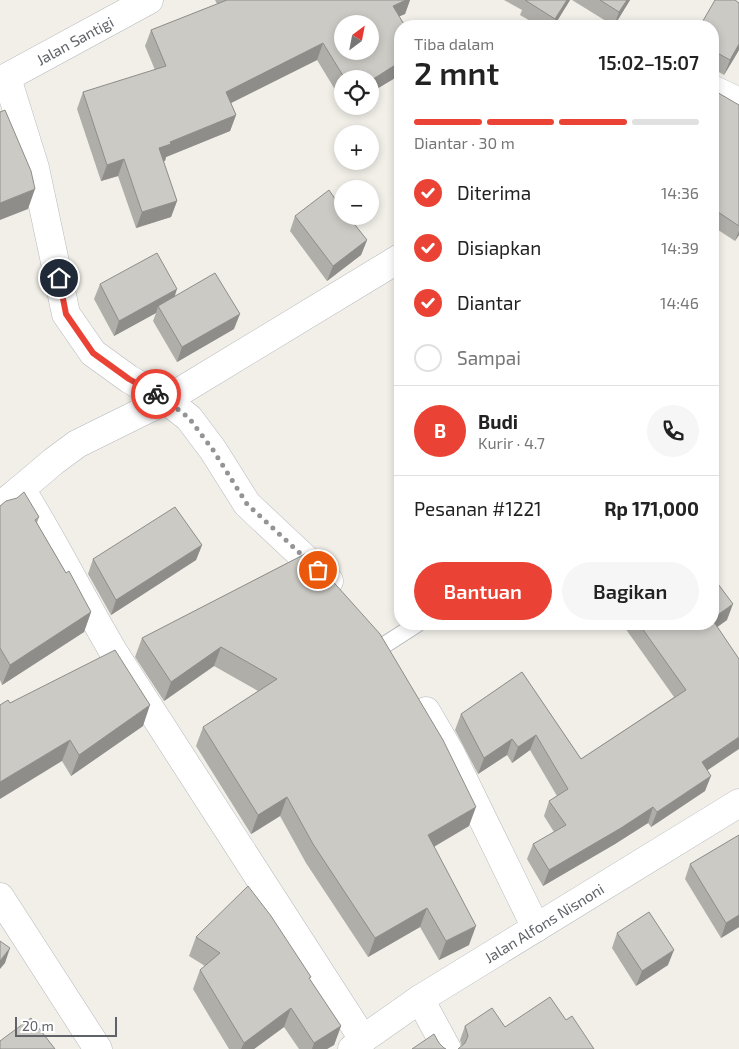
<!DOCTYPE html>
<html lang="id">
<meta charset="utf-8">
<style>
body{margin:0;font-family:"Exo 2",sans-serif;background:#f6f6f6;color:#222;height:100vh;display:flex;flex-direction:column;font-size:19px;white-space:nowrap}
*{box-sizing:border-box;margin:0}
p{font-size:16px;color:#767676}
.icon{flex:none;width:28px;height:28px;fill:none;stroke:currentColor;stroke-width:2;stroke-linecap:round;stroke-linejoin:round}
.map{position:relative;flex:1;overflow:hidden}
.details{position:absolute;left:394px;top:20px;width:325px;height:610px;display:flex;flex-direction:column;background:#fff;border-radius:20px;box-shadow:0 2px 8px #0003}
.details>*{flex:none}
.needle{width:32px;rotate:32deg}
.fabs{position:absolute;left:334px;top:15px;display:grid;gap:10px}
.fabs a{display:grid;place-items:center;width:45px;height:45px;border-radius:50%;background:#fff;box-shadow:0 2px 8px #0003;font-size:25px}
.scale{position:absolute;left:15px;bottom:12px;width:102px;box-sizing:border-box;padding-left:5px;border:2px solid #5f6368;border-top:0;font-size:14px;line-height:18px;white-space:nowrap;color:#5f6368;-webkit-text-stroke:4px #fff;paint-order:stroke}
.pin{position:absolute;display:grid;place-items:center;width:42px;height:42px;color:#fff;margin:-21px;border:2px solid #fff;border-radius:50%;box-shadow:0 1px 5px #0007}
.courier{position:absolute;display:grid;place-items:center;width:50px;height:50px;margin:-25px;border:4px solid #ea4335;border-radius:50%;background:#fff;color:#222;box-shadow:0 1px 6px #0007}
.summary em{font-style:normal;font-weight:600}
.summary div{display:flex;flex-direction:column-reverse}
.summary{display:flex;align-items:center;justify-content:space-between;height:85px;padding:0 20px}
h1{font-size:32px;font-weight:600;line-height:38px}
.bar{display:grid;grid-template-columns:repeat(4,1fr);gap:8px 5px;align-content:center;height:60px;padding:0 20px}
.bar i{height:6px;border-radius:4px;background:#e0e0e0}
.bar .on{background:#ea4335}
.bar p{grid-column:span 4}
.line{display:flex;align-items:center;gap:12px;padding:0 20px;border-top:1px solid #e0e0e0}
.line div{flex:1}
.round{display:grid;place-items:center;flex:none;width:52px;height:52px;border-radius:26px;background:#f6f6f6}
ol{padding:0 20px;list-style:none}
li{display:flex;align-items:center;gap:15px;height:55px}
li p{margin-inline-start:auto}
li .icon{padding:5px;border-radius:50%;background:#ea4335;color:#fff;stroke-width:4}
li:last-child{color:#767676}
li i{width:28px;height:28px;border:2px solid #e0e0e0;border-radius:50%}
.cta{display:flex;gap:10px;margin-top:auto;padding:10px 20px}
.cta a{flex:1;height:58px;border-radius:30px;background:#ea4335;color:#fff;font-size:20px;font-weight:600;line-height:58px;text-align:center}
.cta a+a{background:#f6f6f6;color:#222}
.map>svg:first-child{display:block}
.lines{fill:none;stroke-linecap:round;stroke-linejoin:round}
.service-casing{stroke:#b5b8bc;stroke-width:18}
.minor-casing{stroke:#b5b8bc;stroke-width:29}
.secondary-casing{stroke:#b6babf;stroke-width:29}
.service{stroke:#fff;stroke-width:16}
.minor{stroke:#fff;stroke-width:28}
.secondary{stroke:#fff;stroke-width:28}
.wall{fill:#afaea9}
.shaded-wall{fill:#8f8d8a}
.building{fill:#cccac5;stroke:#8f8d8a;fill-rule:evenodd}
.done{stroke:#929495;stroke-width:5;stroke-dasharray:0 9}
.route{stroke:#ea4335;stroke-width:6}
.labels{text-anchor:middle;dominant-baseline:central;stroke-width:4;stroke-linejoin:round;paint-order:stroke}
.street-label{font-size:15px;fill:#5f6368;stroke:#fff}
</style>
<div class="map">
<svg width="739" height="1049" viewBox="0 0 739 1049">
<rect width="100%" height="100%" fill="#f1efe8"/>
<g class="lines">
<!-- service casing -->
<g class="service-casing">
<path id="service" d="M386,644L417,624"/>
</g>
<!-- minor casing -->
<g class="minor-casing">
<g id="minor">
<path d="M7,78L35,168L66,314L93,353L129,379L166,400L189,418L213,450L247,504L329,581"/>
<path id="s1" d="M0,81L149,0"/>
<path d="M712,89L731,98L739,105"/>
<path d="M0,506L21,489"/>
<path d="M426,711L450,752L536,928"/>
<path d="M0,897L98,1049"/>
<path d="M420,999L447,1049"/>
<path d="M363,1039L113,651C81,597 54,541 21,489L54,461L77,444L166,400L400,258"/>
</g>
</g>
<!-- secondary casing -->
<g class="secondary-casing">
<g id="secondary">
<path id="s2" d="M352,1049L363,1039L420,999L739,803"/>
</g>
</g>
<!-- service -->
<use href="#service" class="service"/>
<!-- minor -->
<use href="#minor" class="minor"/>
<!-- secondary -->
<use href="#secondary" class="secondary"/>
</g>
<!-- wall -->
<g class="wall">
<path d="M215,0H410L405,14L399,16L400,75L370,93V79H342V101L317,60L231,103L236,115L230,131L166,157L165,161H163L177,201L171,217L136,228L118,176L101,181L77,109L83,92L155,70L145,46L151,30L217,4Z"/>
<path d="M504,0H570L554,26H539L520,15L522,10Z"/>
<path d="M572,0H630L614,26Z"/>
<path d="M739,3V50L724,75L712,68V26Z"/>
<path d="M712,95L739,105V235L735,241L712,226Z"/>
<path d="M295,216L367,240L361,255L327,281L290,231Z"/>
<path d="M100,284L175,297L234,329L177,362L153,321L156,313L114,336L94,299Z"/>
<path d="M0,506L39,517L37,523L66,573L91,612L84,632L2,685L0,680Z"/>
<path d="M202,545L196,560L111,615L88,574L93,559Z"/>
<path d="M305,554L469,826L434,847L469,945L439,960L420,927L368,957L306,863L280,816L251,834L196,746L203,727L258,691L214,666L164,701L135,657L142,638Z"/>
<path d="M727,620L717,627L707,770L705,791L651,827L648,823L615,844L543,886L527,859L533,844L554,832L544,816L549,801L557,796L530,750L512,763L507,755L478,774L455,730L461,714L522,672L581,759L674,697L625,628L626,624H712Z"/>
<path d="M10,703L143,726L71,776L62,761Z"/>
<path d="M739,835V927L721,938L685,879L690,864Z"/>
<path d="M617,933L668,965L636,986L612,948Z"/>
<path d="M196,937L310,980L341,1026L334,1045L327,1049H299L284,1027L254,1049H229L193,989L200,970L205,966L189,956Z"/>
<path d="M566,1020L594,1049L462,1047L460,1040L465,1026L505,1027Z"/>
</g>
<!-- shaded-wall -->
<g class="shaded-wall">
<path d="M406,0H410L405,14L387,22L393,6Z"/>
<path d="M567,0H570L554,26H553L555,19Z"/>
<path d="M627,0H630L614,26L619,12Z"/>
<path d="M323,43L317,60L221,108L226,92Z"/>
<path d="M739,44V50L724,75L730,60Z"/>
<path d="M400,62V75L370,93V81Z"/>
<path d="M236,115L230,131L166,157L165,161L153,164L159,148L170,142Z"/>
<path d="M124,159L118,176L101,181L107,165Z"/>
<path d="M35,189L28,209L0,220V203Z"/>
<path d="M177,201L171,217L136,228L142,212Z"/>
<path d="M739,231V235L735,241Z"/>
<path d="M367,240L361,255L327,281L333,266Z"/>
<path d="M177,289L172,305L158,306L156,313L114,336L119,321Z"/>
<path d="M240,314L234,329L177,362L182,347Z"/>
<path d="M202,545L196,560L111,615L116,600Z"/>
<path d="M733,604L727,620L706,635L712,619Z"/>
<path d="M91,612L84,632L2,685L10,665Z"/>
<path d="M221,647L214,666L164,701L171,682Z"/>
<path d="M150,705L143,726L71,776L79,755Z"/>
<path d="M536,735L530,750L512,763L518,747Z"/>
<path d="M739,737V749L696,778L702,762Z"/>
<path d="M512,739L507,755L478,774L484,758Z"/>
<path d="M70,740L62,761L0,799V782Z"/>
<path d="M711,776L705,791L651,827L657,812Z"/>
<path d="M287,797L280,816L251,834L258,815Z"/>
<path d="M476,807L469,826L421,854L428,835Z"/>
<path d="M653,807L648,823L615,844L543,886L549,870Z"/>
<path d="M427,908L420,927L368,957L375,938Z"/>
<path d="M739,915V927L721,938L726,923Z"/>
<path d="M476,926L469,945L439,960L446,941Z"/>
<path d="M10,948L5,963L0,969V961Z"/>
<path d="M674,950L668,965L636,986L642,971Z"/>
<path d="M291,1008L284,1027L254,1049H241L244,1043Z"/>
<path d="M341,1026L334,1045L327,1049H312L314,1043Z"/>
</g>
<!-- building -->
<g class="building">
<path d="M227,0H406L393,6L405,26H400V62L370,81V79H345L323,43L226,92L236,115L170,142L171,144L159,148L177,201L142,212L124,159L107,165L83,92L166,66L151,30ZM342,24H370V51H342Z"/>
<path d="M525,0H567L555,19Z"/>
<path d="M600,0H627L619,12Z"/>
<path d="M715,0H735L739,3V44L730,60L712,50V26H700Z"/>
<path d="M715,91L739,105V226L712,208V95Z"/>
<path d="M5,110L31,171L35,189L0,203V112Z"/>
<path d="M329,190L342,209V216H348L367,240L333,266L295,216Z"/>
<path d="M157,253L177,289L119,321L100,284Z"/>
<path d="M215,273L240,314L182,347L158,306Z"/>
<path d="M24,492L39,517L35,520L66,573L69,571L91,612L10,665L0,648V506L6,501L17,498Z"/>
<path d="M175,507L202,545L116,600L93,559Z"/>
<path d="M305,554L328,576L380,634L443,740L476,807L428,835L476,926L446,941L427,908L375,938L313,844L287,797L258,815L203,727L277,679L221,647L171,682L142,638Z"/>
<path d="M712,576L733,604L712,619Z"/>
<path d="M712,619L739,659V737L702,762L711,776L657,812L653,807L621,828L549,870L533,844L566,825L549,801L568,789L536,735L518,747L512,739L484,758L461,714L522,672L581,759L686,690L639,624H712Z"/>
<path d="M115,650L150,705L79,755L70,740L0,782V705L8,700L10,703Z"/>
<path d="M739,835V915L726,923L690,864Z"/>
<path d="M248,886L271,916L311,977L309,978L341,1026L314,1043L291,1008L244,1043L200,970L220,953L196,937Z"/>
<path d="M649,912L674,950L642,971L617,933Z"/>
<path d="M0,941L10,948L0,961Z"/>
<path d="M550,997L566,1020L572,1016L594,1049H458L465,1043L468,1036L465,1026L492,1008L505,1027Z"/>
<path d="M31,1018L55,1049H0V1041Z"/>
<path d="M434,1034L439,1043L444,1048L446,1049H412Z"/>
</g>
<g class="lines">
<!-- done -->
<path class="done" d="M156,394L166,400L189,418L213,450L247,504L318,570"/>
<!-- route -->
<path class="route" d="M59,278L66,314L93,353L129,379L156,394"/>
</g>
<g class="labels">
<!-- street labels -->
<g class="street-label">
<text stroke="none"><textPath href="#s1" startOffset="85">Jalan Santigi</textPath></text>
<text stroke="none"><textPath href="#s2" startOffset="230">Jalan Alfons Nisnoni</textPath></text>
</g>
</g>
</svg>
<div class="fabs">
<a><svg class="needle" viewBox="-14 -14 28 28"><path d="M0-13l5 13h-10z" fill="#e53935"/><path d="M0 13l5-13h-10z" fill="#767676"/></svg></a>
<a><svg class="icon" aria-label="locate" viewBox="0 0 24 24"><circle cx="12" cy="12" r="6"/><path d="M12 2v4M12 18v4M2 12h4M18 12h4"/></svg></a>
<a>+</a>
<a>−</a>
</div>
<div class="scale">20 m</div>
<div class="pin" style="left:318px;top:570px;background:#ea580c"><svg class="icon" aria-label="bag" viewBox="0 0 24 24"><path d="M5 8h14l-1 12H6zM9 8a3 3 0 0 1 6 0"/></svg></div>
<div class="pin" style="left:59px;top:278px;background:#1f2937"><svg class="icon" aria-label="home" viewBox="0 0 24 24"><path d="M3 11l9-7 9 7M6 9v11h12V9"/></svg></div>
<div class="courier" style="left:156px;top:394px"><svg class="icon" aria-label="bike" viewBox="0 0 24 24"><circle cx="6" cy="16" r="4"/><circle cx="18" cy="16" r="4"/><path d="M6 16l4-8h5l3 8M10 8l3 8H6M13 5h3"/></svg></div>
<section class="details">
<div class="summary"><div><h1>2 mnt</h1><p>Tiba dalam</p></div><em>15:02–15:07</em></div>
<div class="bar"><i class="on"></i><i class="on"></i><i class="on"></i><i></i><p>Diantar · 30 m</p></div>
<ol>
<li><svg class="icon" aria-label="check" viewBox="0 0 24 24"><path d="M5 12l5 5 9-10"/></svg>Diterima<p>14:36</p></li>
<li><svg class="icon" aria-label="check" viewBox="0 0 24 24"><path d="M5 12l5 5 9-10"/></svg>Disiapkan<p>14:39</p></li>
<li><svg class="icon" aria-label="check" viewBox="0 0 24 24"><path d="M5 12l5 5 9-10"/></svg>Diantar<p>14:46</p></li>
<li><i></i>Sampai</li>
</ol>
<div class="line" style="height:90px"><b class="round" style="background:#ea4335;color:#fff">B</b><div><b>Budi</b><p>Kurir · 4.7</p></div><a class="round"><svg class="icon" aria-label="phone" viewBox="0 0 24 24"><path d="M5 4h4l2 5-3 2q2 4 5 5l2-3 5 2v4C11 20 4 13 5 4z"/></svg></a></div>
<div class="line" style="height:65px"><div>Pesanan #1221</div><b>Rp 171,000</b></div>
<div class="cta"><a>Bantuan</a><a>Bagikan</a></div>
</section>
</div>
